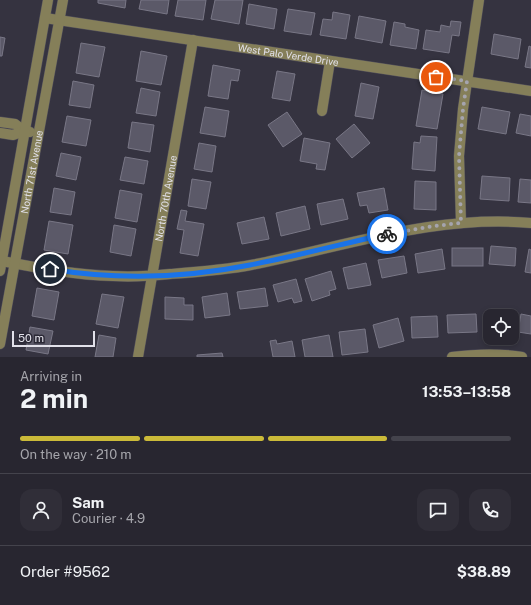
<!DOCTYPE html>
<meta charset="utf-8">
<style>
body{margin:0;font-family:"Public Sans",sans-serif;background:#302e38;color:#f1f3f6;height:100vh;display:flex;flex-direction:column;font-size:15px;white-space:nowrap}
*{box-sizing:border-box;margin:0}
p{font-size:13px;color:#a5a5ab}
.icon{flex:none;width:22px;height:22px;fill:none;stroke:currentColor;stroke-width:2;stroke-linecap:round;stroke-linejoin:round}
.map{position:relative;height:357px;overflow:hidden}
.details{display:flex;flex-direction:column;background:#282630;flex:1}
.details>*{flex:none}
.fabs{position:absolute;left:483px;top:309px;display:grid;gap:8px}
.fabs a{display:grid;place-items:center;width:36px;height:36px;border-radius:8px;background:#282630;box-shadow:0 2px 6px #0003,0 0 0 1px #44434c;font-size:20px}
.scale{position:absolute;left:12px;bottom:10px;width:83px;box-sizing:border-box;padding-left:4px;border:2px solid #e2e1ea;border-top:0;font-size:11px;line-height:14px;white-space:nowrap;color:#e2e1ea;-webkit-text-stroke:3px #2b2936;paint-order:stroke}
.pin{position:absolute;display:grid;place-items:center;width:34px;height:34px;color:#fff;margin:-17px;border:2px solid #fff;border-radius:50%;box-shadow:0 1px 4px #0007}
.courier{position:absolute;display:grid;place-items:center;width:40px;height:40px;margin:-20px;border:3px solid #1a73e8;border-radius:50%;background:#fff;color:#222;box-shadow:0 1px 5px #0007}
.head em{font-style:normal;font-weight:700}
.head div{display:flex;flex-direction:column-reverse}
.head{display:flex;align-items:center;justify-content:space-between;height:68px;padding:0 20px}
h1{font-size:26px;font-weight:700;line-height:30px}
.bar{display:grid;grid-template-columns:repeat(4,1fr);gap:6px 4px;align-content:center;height:48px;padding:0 20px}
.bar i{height:5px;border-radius:3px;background:#44434c}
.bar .selected{background:#cbba39}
.bar p{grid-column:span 4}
.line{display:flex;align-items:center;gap:10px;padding:0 20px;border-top:1px solid #44434c}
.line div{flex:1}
.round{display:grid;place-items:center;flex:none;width:42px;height:42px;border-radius:12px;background:#302e38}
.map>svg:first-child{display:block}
.building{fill:#5b5968;stroke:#797786}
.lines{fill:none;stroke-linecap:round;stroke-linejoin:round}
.minor-casing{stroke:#514f5b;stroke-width:11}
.minor{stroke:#857f59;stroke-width:10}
.done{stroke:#a5a4ae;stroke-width:4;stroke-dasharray:0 7.2}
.route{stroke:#1a73e8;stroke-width:5}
.labels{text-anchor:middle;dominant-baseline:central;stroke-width:3.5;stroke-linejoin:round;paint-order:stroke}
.street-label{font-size:10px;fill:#e2e1ea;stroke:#2b2936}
</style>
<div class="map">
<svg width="531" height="357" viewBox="0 0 531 357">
<rect width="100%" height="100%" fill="#353340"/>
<!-- building -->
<g class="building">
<path d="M98,0H126L125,8L98,3Z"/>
<path d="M141,0H169L167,14L139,9Z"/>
<path d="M178,0H206L203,20L175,16Z"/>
<path d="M215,0H243L239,24L211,19Z"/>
<path d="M249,4L277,9L274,29L246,24Z"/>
<path d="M288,9L315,13L311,35L284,31Z"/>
<path d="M333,12L350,15L346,39L320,35L323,19L332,20Z"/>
<path d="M359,16L386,21L382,43L355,38Z"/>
<path d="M451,21L461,22L459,36L452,35L449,53L423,49L426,30L440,32L441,25L450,27Z"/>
<path d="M394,22L405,24V27L419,30L416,49L390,45Z"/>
<path d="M494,34L521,39L518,59L491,54Z"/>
<path d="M0,37L5,38L2,56H0Z"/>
<path d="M81,43L105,47L99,77L76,73Z"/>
<path d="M529,46L531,47V68L525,67Z"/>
<path d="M141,51L167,56L161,85L136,81Z"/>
<path d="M213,65L240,70L238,81L231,80L228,99L208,96Z"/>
<path d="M277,71L295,74L290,101L272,98Z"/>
<path d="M73,81L94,85L90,108L69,105Z"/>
<path d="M361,83L379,87L373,119L355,116Z"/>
<path d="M141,88L160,92L156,116L136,113Z"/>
<path d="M422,90L443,94L437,129L416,126Z"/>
<path d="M205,107L229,111L225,137L200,133Z"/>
<path d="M482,107L510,112L506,134L478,129Z"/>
<path d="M287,112L302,134L283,147L268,125Z"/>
<path d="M520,114L531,116V136L516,133Z"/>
<path d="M67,116L91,120L86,146L62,142Z"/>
<path d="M132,122L154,125L150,152L128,148Z"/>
<path d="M354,124L370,143L352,158L336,139Z"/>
<path d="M421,136L437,137L435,171L412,169L414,142L420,143Z"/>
<path d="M304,138L330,143L325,170L316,169L317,164L300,161Z"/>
<path d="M199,143L216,146L212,172L194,169Z"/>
<path d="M61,153L81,157L76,180L56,176Z"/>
<path d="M125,157L148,161L144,184L120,180Z"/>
<path d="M482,176L510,178L509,201L480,199Z"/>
<path d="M192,179L211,182L206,209L188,206Z"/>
<path d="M520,179L531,180V203L518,202Z"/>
<path d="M415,181L436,182V210L414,209Z"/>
<path d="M54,188L75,192L71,215L50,212Z"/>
<path d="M384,188L388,210L369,213L367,205L360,206L357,193Z"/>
<path d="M120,190L142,194L137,222L115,218Z"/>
<path d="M343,199L348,219L321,225L317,204Z"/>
<path d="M305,206L310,229L281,236L276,213Z"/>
<path d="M181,210L187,211L185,221L204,224L198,256L180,253L184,230L177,229Z"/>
<path d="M264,217L269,239L242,244L237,223Z"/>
<path d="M49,221L73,225L68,254L44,250Z"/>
<path d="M114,225L136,229L131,256L110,252Z"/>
<path d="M491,246L516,248L515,266L489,264Z"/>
<rect x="452" y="248" width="31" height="18"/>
<path d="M442,249L445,269L418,273L415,254Z"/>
<path d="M529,249L531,250V273L525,272Z"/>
<path d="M404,256L407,273L382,278L378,260Z"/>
<path d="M366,263L371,285L348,289L343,268Z"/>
<path d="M331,271L336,289L329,291L330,295L312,301L305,279Z"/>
<path d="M296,279L302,301L294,303L292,298L278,302L273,285Z"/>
<path d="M37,288L59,292L54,320L32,316Z"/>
<path d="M265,288L268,306L240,309L237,292Z"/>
<path d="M227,293L230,315L205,318L202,297Z"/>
<path d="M102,294L124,297L118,328L96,324Z"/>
<path d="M165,297L184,298V305H193V320L165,319Z"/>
<path d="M476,314L477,332L448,333L447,315Z"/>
<path d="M509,314V316H490V334H486L485,315Z"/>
<path d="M521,314L531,316V334L518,332Z"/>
<path d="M437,316L438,337L412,338L411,317Z"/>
<path d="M398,318L404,341L379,348L373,325Z"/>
<path d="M30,327L53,331L48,354L26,350Z"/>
<path d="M365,329L368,352L342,355L339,332Z"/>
<path d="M99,335L116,338L113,357H95Z"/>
<path d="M329,335L333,357H305L302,340Z"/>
<path d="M276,340L277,344L292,341L295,357H273L270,341Z"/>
<path d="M222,353L223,357H197V355Z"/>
</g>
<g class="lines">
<!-- minor casing -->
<g class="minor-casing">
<g id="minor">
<path id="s1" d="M45,18L531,91"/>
<path d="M322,111L330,61"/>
<path d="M0,122L15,124L24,131L30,132"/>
<path d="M0,133L13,135L24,131"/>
<path d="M461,223L459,156L463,109L479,0"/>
<path d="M2,261C38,268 76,275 113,276C132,277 151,276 170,274C197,272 225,270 251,265C344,247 435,214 531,223"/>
<path d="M0,271L48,0"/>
<path id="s2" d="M0,344L63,0"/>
<path id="s3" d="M138,357L193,40"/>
<path d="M452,357C475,354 499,353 522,357"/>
</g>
</g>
<!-- minor -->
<use href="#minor" class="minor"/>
</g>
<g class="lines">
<!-- done -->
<path class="done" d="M387,234L434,226L461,223L459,156L463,109L467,81L436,77"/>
<!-- route -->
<path class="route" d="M50,269C116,280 185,278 250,265C296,256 342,244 387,234"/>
</g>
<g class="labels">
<!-- street labels -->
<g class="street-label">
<text stroke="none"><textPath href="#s1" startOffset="246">West Palo Verde Drive</textPath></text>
<text stroke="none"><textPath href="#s2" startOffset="175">North 71st Avenue</textPath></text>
<text stroke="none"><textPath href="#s3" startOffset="161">North 70th Avenue</textPath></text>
</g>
</g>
</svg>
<div class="fabs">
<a><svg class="icon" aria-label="locate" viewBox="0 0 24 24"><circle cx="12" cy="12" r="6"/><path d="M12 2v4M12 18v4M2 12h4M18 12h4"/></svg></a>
</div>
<div class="scale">50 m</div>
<div class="pin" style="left:436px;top:77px;background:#ea580c"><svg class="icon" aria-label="bag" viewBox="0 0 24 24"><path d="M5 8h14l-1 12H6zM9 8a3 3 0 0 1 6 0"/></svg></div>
<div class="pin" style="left:50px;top:269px;background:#1f2937"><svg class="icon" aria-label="home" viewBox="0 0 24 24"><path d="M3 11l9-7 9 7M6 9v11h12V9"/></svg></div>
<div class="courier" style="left:387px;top:234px"><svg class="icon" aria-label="bike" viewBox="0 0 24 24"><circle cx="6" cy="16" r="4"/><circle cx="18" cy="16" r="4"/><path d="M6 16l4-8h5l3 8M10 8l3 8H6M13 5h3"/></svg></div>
</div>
<section class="details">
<div class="head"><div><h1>2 min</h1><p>Arriving in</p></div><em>13:53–13:58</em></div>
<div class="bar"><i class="selected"></i><i class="selected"></i><i class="selected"></i><i></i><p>On the way · 210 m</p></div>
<div class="line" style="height:72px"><a class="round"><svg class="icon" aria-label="person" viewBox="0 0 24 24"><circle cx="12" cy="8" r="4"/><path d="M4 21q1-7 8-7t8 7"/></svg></a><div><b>Sam</b><p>Courier · 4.9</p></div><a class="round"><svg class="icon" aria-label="chat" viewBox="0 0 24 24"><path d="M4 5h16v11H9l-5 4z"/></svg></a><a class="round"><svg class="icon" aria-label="phone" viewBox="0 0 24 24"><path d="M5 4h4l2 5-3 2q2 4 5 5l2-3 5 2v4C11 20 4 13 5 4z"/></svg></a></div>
<div class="line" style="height:52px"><div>Order #9562</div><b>$38.89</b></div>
</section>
